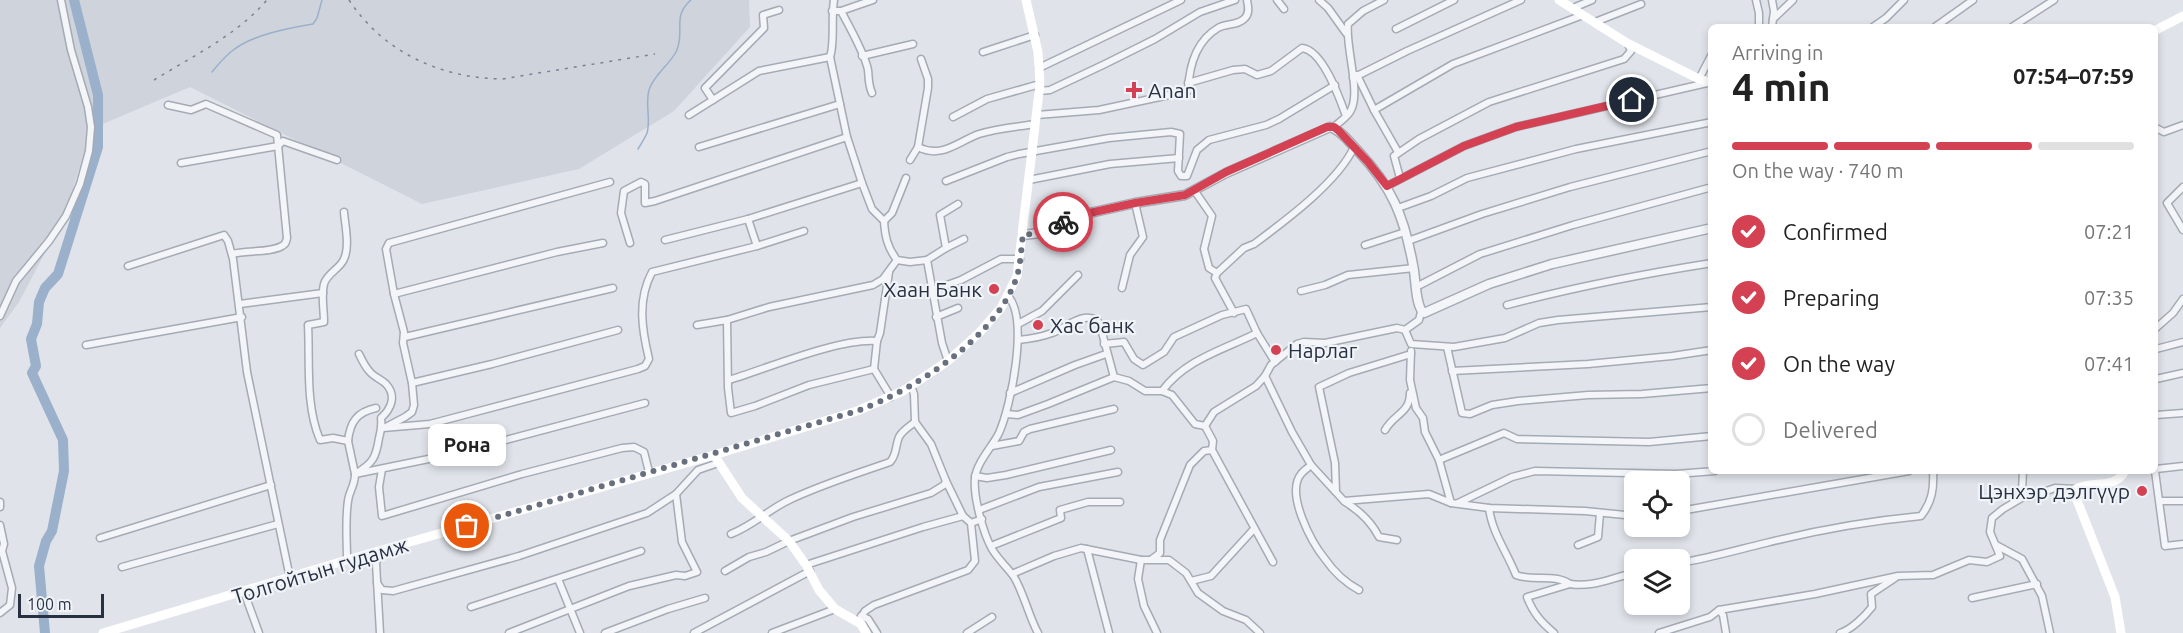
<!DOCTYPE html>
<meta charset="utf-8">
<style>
body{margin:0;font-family:Ubuntu,sans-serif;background:#f6f6f6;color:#222;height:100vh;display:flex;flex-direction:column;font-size:22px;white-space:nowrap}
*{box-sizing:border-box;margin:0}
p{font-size:20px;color:#767676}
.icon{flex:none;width:33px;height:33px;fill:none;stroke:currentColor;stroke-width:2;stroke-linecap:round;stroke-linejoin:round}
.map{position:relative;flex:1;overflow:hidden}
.sheet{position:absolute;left:1708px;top:24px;width:450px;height:450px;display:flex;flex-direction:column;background:#fff;border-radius:9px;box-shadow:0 3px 9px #0003}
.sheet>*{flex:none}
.tools{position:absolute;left:1624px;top:471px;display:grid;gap:12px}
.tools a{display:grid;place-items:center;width:66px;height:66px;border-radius:9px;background:#fff;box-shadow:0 3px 9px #0003;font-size:30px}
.scale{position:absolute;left:18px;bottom:15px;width:86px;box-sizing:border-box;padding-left:6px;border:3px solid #283142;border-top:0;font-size:16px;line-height:21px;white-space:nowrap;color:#283142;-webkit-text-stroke:4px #f0f3f7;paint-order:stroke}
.pin{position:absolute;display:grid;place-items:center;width:51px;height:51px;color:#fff;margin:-26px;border:3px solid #fff;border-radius:50%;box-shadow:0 2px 6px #0007}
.courier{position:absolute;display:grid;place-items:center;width:60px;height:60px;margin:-30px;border:4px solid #d34153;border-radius:50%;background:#fff;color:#222;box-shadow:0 2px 8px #0007}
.bubble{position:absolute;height:42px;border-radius:9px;background:#fff;box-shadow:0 3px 9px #0003;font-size:20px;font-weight:700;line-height:42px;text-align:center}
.summary em{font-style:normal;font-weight:700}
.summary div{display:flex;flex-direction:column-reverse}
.summary{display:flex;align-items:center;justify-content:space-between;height:102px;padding:0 24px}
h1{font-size:39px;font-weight:700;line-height:45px}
.bar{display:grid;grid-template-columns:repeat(4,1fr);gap:9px 6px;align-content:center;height:72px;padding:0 24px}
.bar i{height:8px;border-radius:4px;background:#e0e0e0}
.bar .selected{background:#d34153}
.bar p{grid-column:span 4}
ol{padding:0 24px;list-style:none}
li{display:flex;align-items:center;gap:18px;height:66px}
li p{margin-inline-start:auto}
li .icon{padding:6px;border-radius:50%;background:#d34153;color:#fff;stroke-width:4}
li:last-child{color:#767676}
li i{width:33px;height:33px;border:3px solid #e0e0e0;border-radius:50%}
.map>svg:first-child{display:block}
.built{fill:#ced3dc}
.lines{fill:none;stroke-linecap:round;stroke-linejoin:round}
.stream{stroke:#9ab0cb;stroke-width:1.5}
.river{stroke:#9ab0cb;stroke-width:10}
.minor-casing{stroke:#a5abb4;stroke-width:9}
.tertiary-casing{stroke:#a5abb4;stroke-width:11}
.minor{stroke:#f3f5f8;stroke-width:6}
.tertiary{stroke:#f3f5f8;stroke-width:8}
.secondary{stroke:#fff;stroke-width:9}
.rail{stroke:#798394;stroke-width:1.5;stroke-dasharray:3 6;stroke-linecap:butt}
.done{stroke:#68707d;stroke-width:6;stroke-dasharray:0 10.8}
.route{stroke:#d34153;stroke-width:8}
.poi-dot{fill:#d34153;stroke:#f0f3f7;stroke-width:2}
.labels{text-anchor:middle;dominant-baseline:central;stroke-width:4.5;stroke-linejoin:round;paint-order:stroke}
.poi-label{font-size:21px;fill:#283142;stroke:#f0f3f7;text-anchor:start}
.street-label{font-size:21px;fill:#283142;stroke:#f0f3f7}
</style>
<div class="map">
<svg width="2183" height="633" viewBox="0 0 2183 633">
<rect width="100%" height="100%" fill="#e0e4ea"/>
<!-- built -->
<path class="built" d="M0,0H749L750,27L674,111L579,169L422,204L190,87L91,129L65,215L19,302L0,328Z"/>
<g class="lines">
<!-- stream -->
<g class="stream">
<path d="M212,72C218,65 224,57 232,51C251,35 289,28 313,24L317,18L322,0"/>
<path d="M638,149C641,144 645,138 647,133C651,120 645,104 649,90C653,76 669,65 676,52C686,32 671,17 691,0"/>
</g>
<!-- river -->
<path class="river" d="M45,633L39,566L46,541L52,531L64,471L63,440L32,373L36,366L31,339L37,324L39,302L45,288L58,274L98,147V95L74,0"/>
<!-- minor casing -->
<g class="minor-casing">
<g id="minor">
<path d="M834,0C831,18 835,43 830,57L847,137L862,183L872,209L884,221C885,236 887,247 897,260L910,262L927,260L942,343L948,361"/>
<path d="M1277,0L1284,9"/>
<path d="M1319,0L1328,8L1346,33"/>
<path d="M1756,0L1759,13V27"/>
<path d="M1772,0L1774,11L1773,19"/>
<path d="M1573,8L1592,0"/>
<path d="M832,11H841C849,26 865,54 868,70C869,78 868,84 872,93"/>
<path d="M841,11L873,0"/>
<path d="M1595,22L1641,4"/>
<path d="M1772,27L1773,19L1793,0"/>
<path d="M1873,27L1886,18L1904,0"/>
<path d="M1935,27L1973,0"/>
<path d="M2012,27L2054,0"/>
<path d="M1396,29L1454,0"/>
<path d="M983,52L1035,35"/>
<path d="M862,56L913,44"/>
<path d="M1039,68L1181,0"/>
<path d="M1357,75L1374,110L1398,152"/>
<path d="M1353,78L1407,51L1521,0"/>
<path d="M1699,79L1712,54"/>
<path d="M1188,83L1233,70L1245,69L1257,75L1271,71L1302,48C1323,50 1340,99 1346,116"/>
<path d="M1039,91L1050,90L1105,64L1155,39L1200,12L1235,0"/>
<path d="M713,100L705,88L764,28L763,15L779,10"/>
<path d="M168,105L191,110L206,104L277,135L287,238C286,242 286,244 282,246C270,253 246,250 232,254"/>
<path d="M1374,110L1453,64L1583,15"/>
<path d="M689,115L759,71L830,57"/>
<path d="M1037,115L1099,110L1188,91C1189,67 1196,41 1218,28C1226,23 1238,26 1245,18C1250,13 1248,6 1247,0"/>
<path d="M953,117L987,99L1040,84"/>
<path d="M1334,127C1339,122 1348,117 1351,110C1361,91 1345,46 1348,24L1363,11L1384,0"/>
<path d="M2156,128L2164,132L2183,125"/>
<path d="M699,147L840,104"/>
<path d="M918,147C942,159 957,142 979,134C997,128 1017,127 1035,124"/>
<path d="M910,160L918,147L928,88V79L921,59"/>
<path d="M181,163L278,146L283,141L337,160"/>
<path d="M1400,178L1394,156L1419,139L1489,102L1624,59L1631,51L1628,44"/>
<path d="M1029,180L1110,164L1179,158"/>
<path d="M946,181L1007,157L1019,154L1109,138L1171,132L1180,134L1178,171L1181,176H1187L1197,150L1209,140L1266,125L1279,119L1335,85"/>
<path d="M1387,186L1464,146L1516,127L1707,83"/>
<path d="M2183,187L2167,203L2183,230"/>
<path d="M1194,190L1212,216L1204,249L1209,268L1217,273"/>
<path d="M1398,208L1431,196L1467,178L1576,149L1712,122"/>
<path d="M344,212C345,225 350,246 344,259C340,269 327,273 324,284C321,296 324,309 324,322L308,325C310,361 305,405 320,440L333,438L348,441L355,474L453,454L645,403"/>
<path d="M748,219L757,246"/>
<path d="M884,221L892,213L906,178"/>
<path d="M665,240L748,219L862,183"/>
<path d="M1408,241L1482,214L1570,187L1712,151"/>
<path d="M630,243L621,213L624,191L641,182L645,184V203L655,201L847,137"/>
<path d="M1365,245L1405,232"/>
<path d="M946,248L964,239"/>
<path d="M927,260L946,248L940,215L958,204"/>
<path d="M128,266L224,235L228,241L233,259L247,372L290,578"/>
<path d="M889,272L880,333L877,341L874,369L891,397"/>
<path d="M1416,287L1480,254L1573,225L1712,187"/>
<path d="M1122,288L1130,255L1143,237L1135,203"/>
<path d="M933,290L961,280L1001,259H1020"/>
<path d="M1301,291L1325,285L1348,275L1414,268"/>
<path d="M394,294L557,252L603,243"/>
<path d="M1008,296C1029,319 1011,406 999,433C992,447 977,462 975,478C973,496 983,533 992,549C998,559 1005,565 1012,574C1022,587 1029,617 1038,633"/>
<path d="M240,304L323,293"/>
<path d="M1507,305C1575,287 1642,274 1712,263"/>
<path d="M1234,313L1215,278L1217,273L1244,248L1254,244C1285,221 1338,182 1354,147"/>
<path d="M0,316L16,281L49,241L66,216L80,184L89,151L91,127L88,107L71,50L61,0"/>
<path d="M936,317L958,308"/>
<path d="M727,320L728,388L731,413L755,406L809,385L874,369"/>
<path d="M1018,324L1042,311L1078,275"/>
<path d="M697,325L727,320L769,307L873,285L883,279L897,260"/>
<path d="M2156,328L2173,313L2183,299"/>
<path d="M1405,330L1419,320L1421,312"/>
<path d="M405,337L613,288"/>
<path d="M1018,340C1029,339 1041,337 1052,333C1066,328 1081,312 1097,320L1100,325L1114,377L1129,381L1145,391H1162L1172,395L1195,424L1205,426"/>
<path d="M1104,344L1124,342L1134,359L1143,365L1164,352L1174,337L1222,315L1246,309L1257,333L1275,362"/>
<path d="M86,345L242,317"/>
<path d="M1447,347L1462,413L1470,414L1492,405L1518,401L1588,395L1642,394L1712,388"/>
<path d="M2156,349L2183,342"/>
<path d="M1411,351L1410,380L1416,408L1423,418L1425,432L1439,460L1451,503"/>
<path d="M1452,371L1588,364L1672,356L1712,350"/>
<path d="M1265,376L1292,432L1311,465L1344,501L1429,494L1451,503L1489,508L1585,511L1635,516"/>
<path d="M2156,379L2183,373"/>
<path d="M729,380C768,368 839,338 877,341"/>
<path d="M412,383L492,364L618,330"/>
<path d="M911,386L914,394L915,422L931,444L946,481L963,516"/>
<path d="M1162,391C1186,359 1223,350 1257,333"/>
<path d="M1010,393L1075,365L1106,354"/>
<path d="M1006,414L1018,415L1048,404L1114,377"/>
<path d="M2156,415L2183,413"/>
<path d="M386,427L405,417L412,412L414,405L412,383L403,343L404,332L394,294L386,249L389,243L610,182"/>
<path d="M383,428L430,424L638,369L645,366L649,359C642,330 637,300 652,272L757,246L804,231"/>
<path d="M1385,430C1394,414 1410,413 1410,393"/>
<path d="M348,441C350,422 357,412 376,408"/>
<path d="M992,446L1019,441L1024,432L1030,429L1114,409"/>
<path d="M1439,460L1504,433L1517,439L1649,442L1712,436"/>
<path d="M1311,465C1308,468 1303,471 1301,474C1285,494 1312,543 1325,559C1334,572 1346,583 1359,590"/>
<path d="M382,469L379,487L382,516L522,474L622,448L634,447L644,452L649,472"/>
<path d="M2156,469L2183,466"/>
<path d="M2023,471L2022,490L2025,496L2029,497L2055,488L2076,489"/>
<path d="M2155,471L2165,546L2183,544"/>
<path d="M975,476L987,478L1006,475L1111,450"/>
<path d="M1336,492L1335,463L1319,387L1349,373L1411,354"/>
<path d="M2160,501H2183"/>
<path d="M0,502V507"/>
<path d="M1345,502C1360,511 1371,521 1379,537L1397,540"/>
<path d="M1458,503L1512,477L1535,471L1676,474L1715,471"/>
<path d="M1489,508C1492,533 1507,552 1516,575C1534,582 1554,573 1570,584L1527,597C1533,613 1541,622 1554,633"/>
<path d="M979,510L1039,487L1118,472"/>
<path d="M1680,511L1909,471"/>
<path d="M0,525L4,544L2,551L12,588L10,605L0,613"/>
<path d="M731,534C752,526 767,511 787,501C820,485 856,474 890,462C897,455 895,446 899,437C903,430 909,427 915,422"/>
<path d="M100,538L271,485"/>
<path d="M1578,545L1598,537L1600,513"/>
<path d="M1996,545L2022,559L2042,596L2050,633"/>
<path d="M991,546L1061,518L1060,510L1088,502H1120"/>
<path d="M1087,549L1109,633"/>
<path d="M1152,559L1160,553V540L1190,465L1204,451L1212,450"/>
<path d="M347,560C347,540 345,521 348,501C349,491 355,486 355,474C373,463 376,458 379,438C381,430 382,427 381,418C391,409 397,396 386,384C381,379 374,377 370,372C365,367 362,360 359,354"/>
<path d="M1141,560L1138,579L1144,606L1157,633"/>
<path d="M1273,562L1212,450L1213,441L1205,426L1214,412L1256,386L1265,376L1271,365L1297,344L1304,342L1325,343L1397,328L1405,330L1411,344L1454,347L1505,338L1539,323L1558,320L1712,307"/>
<path d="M1680,563C1709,558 1737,550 1766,543C1817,530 1869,521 1921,516C1932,502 1934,489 1933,471"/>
<path d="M806,565L923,527L963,516L971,523"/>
<path d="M122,567L278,524"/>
<path d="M725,571L749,557L766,552L789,541L853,517L931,493L944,485L946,481"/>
<path d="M1012,574L1054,556L1081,548L1141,560H1169L1186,573L1198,593L1223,611L1246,620L1260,633"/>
<path d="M558,579L580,633"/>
<path d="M1191,581L1211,576L1253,530"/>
<path d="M377,583L382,590L393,591L519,556L647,513L676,494"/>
<path d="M1570,584C1593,588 1613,577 1635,573"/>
<path d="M244,592L259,633"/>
<path d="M1972,598L2037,584"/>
<path d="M471,607L641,551"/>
<path d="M1719,610L1723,615L1726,633"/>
<path d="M861,616L868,619L877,633"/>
<path d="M858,622L865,611L874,605L968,570L975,561L971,523L982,519"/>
<path d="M380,633L376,563L380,551"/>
<path d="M509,633L629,586L676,575L685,576L697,572L682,542L676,494L698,470L718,463"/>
<path d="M605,633L668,609L705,598"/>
<path d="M694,633L810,571"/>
<path d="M772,633L835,609"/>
<path d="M967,633L992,617"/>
<path d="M1659,633L1710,617L1719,610L1815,594L1898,576L1933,575L1969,560L1987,562L2000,556L1990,532L1992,518L2003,509L2025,496"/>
<path d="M1840,633C1851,630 1865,616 1872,607L1871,594L1895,578"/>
</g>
</g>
<!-- tertiary casing -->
<g class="tertiary-casing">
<path id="tertiary" d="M1023,235L1040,233L1085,214L1135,203L1185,195L1226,173L1330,127C1341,130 1350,143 1358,151C1392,187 1404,216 1413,265C1416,277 1415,307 1424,313L1489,284L1552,264L1712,228"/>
</g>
<!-- minor -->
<use href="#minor" class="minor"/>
<!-- tertiary -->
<use href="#tertiary" class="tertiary"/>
<!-- secondary -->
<g class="secondary">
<path d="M1559,0L1627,43L1699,79L1712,83"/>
<path d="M2156,30L2183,16"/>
<path d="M714,455L742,498L789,541L806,565L819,590L835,609L861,624L866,633"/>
<path d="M103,633L347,560L714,455L857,411L903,391L948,361L979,333L1001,308L1017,276L1040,84L1038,52L1026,0"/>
<path d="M2121,633L2115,597L2075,495L2076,489C2092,480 2115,490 2125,471"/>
</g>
<!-- rail -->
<g class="rail">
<path d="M349,0C384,53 441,78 502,79L655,54"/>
<path d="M154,80C193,56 237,35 267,0"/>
</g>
</g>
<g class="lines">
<!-- done -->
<path class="done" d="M467,526L857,411C914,390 998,337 1017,276C1021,263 1021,248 1023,235L1040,233L1063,222"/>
<!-- route -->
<path class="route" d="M1063,222L1085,214L1135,203L1185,195L1226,172L1327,127H1334L1338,130L1368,162L1387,186L1464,146L1516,127L1632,100"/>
</g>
<!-- markers -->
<g class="poi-dot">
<path d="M1131 81h6v6h6v6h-6v6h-6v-6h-6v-6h6z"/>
<circle cx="994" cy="289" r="6"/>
<circle cx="1038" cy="325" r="6"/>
<circle cx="1276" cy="350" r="6"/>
<circle cx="2142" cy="491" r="6"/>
</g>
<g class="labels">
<!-- poi labels -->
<g class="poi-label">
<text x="1148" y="90">Anan</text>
<text x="982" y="289" text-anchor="end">Хаан Банк</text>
<text x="1050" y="325">Хас банк</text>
<text x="1288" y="350">Нарлаг</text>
<text x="2130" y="491" text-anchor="end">Цэнхэр дэлгүүр</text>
</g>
<!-- street labels -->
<g class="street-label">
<text transform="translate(320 570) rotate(-17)">Толгойтын гудамж</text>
</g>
</g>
</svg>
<div class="tools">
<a><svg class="icon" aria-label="locate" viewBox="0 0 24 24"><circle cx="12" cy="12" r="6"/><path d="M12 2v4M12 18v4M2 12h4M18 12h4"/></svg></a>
<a><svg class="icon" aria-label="layers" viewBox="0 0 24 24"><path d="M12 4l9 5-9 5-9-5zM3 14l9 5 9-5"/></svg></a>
</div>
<div class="scale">100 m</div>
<div class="pin" style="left:467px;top:526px;background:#ea580c"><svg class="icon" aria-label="bag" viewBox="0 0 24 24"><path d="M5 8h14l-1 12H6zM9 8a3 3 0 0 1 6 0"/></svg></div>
<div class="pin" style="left:1632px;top:100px;background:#1f2937"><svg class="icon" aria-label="home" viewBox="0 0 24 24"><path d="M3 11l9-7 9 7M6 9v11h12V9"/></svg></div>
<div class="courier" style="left:1063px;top:222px"><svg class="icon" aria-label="bike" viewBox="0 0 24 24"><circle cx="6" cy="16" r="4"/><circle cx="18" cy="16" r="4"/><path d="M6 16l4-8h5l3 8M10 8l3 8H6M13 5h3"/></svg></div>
<div class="bubble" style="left:428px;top:424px;width:78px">Рона</div>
<section class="sheet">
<div class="summary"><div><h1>4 min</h1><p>Arriving in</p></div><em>07:54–07:59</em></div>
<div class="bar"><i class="selected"></i><i class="selected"></i><i class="selected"></i><i></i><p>On the way · 740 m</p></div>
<ol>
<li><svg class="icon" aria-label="check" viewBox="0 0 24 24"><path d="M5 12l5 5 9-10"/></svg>Confirmed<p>07:21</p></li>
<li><svg class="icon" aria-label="check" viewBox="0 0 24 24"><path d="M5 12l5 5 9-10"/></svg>Preparing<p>07:35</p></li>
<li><svg class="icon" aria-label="check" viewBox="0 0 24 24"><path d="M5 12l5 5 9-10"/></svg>On the way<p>07:41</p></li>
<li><i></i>Delivered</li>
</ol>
</section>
</div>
